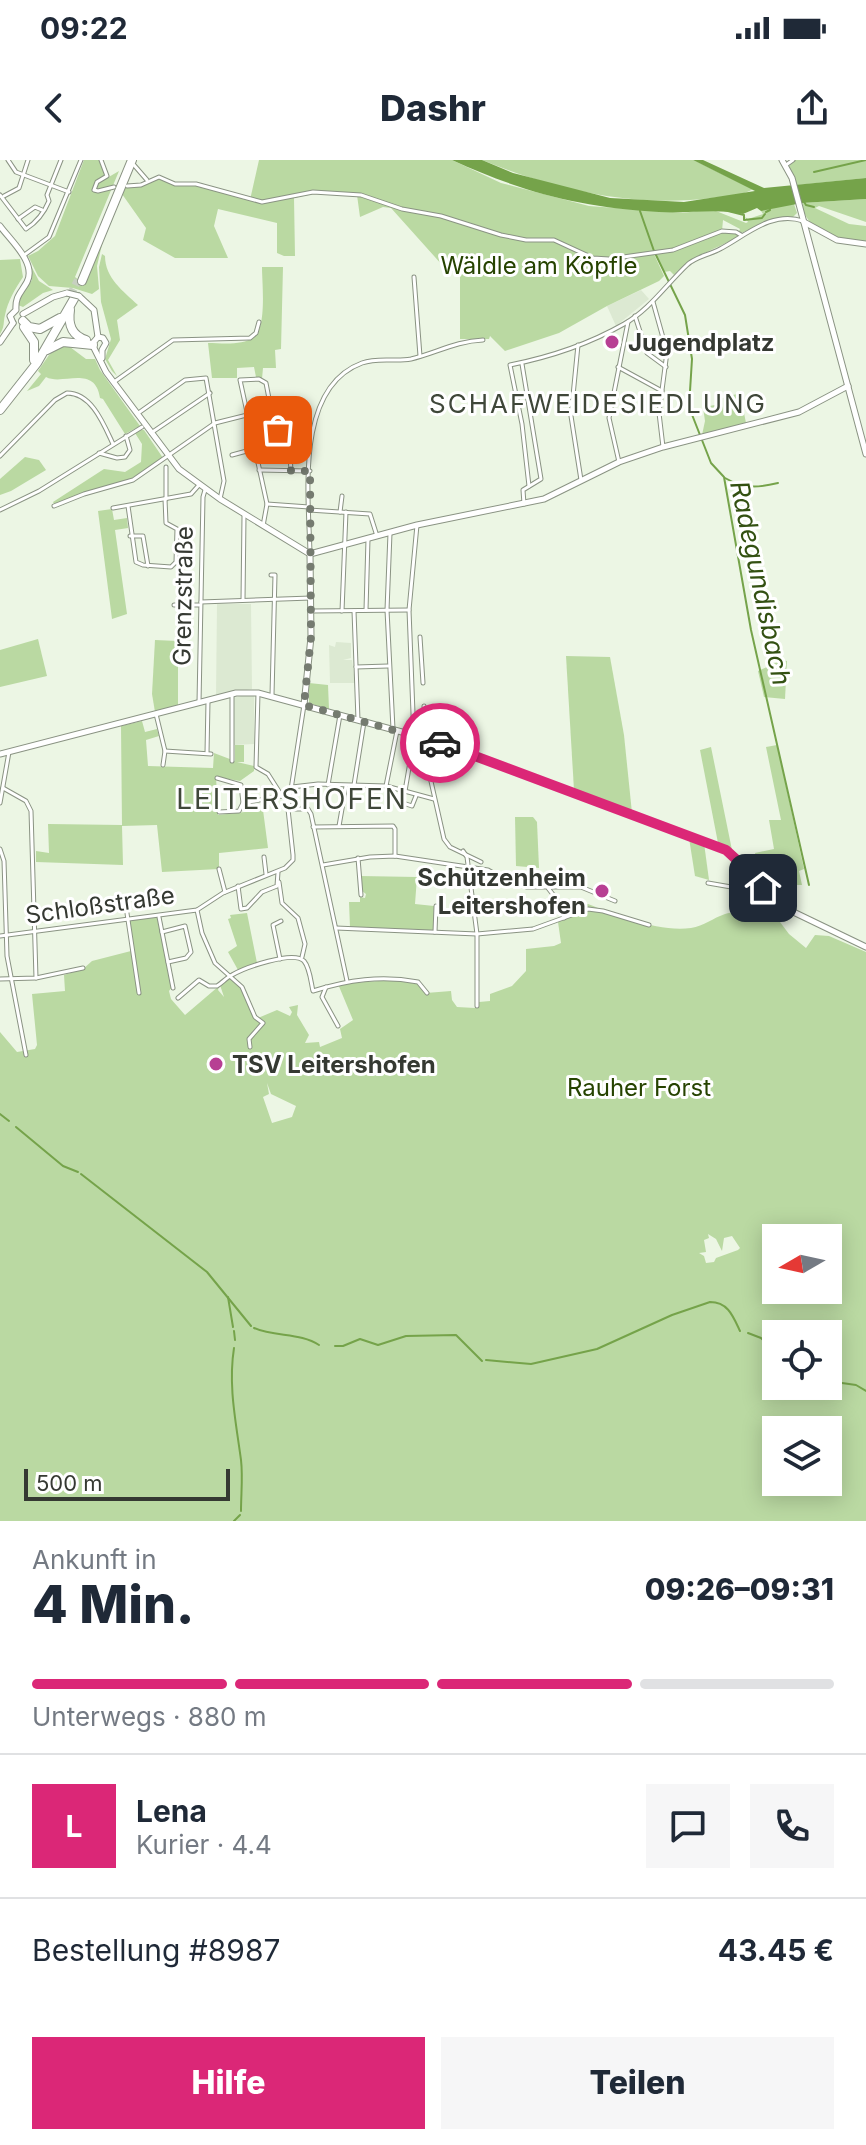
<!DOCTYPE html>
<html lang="de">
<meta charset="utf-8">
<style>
body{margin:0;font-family:Inter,sans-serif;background:#f6f6f7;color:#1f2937;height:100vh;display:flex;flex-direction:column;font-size:30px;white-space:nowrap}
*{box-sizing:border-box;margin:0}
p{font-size:26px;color:#747a83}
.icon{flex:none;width:44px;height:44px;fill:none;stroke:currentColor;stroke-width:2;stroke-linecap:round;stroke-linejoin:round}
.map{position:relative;height:1361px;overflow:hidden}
.side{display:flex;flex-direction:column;background:#fff;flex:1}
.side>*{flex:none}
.needle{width:52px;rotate:261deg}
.tools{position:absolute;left:762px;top:1064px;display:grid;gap:16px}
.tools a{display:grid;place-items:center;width:80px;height:80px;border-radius:0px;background:#fff;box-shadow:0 4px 20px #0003;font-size:40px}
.scale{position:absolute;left:24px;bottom:20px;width:206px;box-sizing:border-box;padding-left:8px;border:4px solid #353932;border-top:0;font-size:22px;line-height:28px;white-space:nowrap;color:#353932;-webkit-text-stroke:6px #fff;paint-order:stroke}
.pin{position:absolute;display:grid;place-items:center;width:68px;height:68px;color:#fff;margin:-34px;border-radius:16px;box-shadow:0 4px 12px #0006}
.courier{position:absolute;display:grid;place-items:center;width:80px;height:80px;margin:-40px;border:6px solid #db2777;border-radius:50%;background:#fff;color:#222;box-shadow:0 2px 10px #0007}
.headline em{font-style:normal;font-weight:800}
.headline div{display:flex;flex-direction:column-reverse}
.headline{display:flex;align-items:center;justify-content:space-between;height:136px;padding:0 32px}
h1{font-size:52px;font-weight:800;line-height:60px}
.bar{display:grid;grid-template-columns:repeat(4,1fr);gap:12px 8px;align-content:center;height:96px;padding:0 32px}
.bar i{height:10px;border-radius:6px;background:#e0e1e3}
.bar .on{background:#db2777}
.bar p{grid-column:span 4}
.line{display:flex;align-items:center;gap:20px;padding:0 32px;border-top:2px solid #e0e1e3}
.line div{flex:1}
.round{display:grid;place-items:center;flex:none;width:84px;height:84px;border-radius:0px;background:#f6f6f7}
.primary-button{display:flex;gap:16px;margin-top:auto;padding:16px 32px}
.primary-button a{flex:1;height:92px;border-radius:0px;background:#db2777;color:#fff;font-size:32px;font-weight:800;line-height:92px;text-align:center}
.primary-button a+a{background:#f6f6f7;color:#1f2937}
.status{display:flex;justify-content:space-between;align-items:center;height:56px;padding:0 40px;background:#fff;direction:ltr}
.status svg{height:22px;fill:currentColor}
header{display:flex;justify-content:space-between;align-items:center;height:104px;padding:0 32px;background:#fff;font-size:36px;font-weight:800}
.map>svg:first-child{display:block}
.built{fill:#dce9d2}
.green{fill:#bad9a2;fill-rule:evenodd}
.water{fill:#75a34a}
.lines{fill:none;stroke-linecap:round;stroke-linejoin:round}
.stream{stroke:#75a34a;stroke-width:2}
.highway-tunnel{stroke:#c7d0c0;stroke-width:8;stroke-dasharray:8 4;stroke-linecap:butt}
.street-casing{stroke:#8a9383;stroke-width:5}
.secondary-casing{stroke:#8a9383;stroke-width:7}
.highway-casing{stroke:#8a9383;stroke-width:10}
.street{stroke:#fff;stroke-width:3}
.secondary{stroke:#fff;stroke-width:5}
.highway{stroke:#fff;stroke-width:8}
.secondary-bridge-casing{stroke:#8a9383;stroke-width:7;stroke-linecap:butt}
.secondary-bridge{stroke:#fff;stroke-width:5}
.done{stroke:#757b70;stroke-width:8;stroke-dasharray:0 14.4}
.route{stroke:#db2777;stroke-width:10}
.poi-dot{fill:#b73f93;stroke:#fff;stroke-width:3}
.labels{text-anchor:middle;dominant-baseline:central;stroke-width:6;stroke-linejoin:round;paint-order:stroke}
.park-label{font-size:24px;fill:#264300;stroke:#fff}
.poi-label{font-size:24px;font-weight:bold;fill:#353932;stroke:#fff;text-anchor:start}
.street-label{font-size:24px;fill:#353932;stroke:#fff}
.neighbourhood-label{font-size:26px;letter-spacing:2px;fill:#3f4739;stroke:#fff}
.water-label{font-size:26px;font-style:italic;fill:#335112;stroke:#fff}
.quarter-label{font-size:28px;letter-spacing:2px;fill:#3f4739;stroke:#fff}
</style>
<div class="status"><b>09:22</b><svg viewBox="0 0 49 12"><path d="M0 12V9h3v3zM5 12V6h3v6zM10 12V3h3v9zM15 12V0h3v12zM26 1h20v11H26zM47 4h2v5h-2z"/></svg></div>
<header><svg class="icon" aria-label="back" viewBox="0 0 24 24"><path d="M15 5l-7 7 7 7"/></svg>Dashr<svg class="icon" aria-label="share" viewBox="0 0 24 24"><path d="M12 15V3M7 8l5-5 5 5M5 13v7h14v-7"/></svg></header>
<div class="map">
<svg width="866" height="1361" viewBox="0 0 866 1361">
<rect width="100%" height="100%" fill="#ecf6e4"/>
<!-- built -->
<g class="built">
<path d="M641,130L649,139L616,166L607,146Z"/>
<path d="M217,444H251L252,529L216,536Z"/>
<path d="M336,482L351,483V498L343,500H352L355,523H330L329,485L335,487Z"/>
<path d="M245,535H254V584L233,585V538Z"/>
</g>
<!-- green -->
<g class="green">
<path d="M84,0H99L107,18L119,11L75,117L80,121L104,76L97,106L99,129L92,134L73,128L49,126L38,116L28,96L38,91L55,76Z"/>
<path d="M259,0H452L501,23L589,46L683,53L711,49L746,63L748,62L745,57L748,59L763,54L761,51L762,49L794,44L797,53L793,57L776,59L741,73L739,71L740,69L723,60L722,71L734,72L739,76C716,90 691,95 674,115L670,111L664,112L656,94H654L664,116L659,121L607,146L559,173L505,191L490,176L489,179H460V112H444L443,106L391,48L383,47L360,57L357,35L313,34L294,38L295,96H284L277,93V63L218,49L214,66L228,98H175L143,80L146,68L122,34L125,26H140L158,18L173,24L198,26L250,40Z"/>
<path d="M482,0H693L753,29C743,36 725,36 712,38C633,48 555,30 482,0Z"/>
<path d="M795,0H866V18L797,25L789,6Z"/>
<path d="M866,39V62L819,46L815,48L849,64L866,66V82C839,79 805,73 802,43Z"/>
<path d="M102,94L105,96C105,118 123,131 138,145L117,160L120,180L108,200L117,216L112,211L105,199L111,179L101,142L99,107Z"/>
<path d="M20,99L23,117C15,129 8,141 5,155C3,163 5,166 0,174V100Z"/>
<path d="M29,102L39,121L53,130L43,133L23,147L18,145V141L32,120Z"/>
<path d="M262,107H283L281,189L275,190L276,208H263L262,219L256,217L254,207L237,208V218H212L208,183C222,183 242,186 254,177C267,167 262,123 262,107Z"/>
<path d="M59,187H70L86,199H95L100,210L140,266L125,274L103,239L100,238C95,204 62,226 46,217L39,226L27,231L41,214L38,211L49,195Z"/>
<path d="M740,233L746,263L702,275L705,261L703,247L715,245L716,240Z"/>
<path d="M141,270H144L163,298L132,318L54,344L53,342L104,309L125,312L141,302L142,284L135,273Z"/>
<path d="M25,297L39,300L46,310L11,331L0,335V319Z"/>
<path d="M112,349L114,360L127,358L128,368L115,370L127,454L112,459L98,351Z"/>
<path d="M38,479L47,516L0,527V490Z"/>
<path d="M155,480L178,481V546L155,552L152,534Z"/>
<path d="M566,496L610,497L624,575L632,653L574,630Z"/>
<path d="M782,500L787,501L785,539L764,537L758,511Z"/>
<path d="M309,523L328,525L329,549L309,543Z"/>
<path d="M142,561L145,572L157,569L159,576L146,580L148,606L213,608L214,593L235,601V585H244V602H237L254,606V611L240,621L216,617L218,655L263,650L268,688L219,693V709L162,712L157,665L122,666L123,705L36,702V691L49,693L48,664L122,665L121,566Z"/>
<path d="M777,585L804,709L799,711L802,725H768L759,714L755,693L774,689L769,660H781L766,587Z"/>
<path d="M711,587L732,690L756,709V713L732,691L718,683L700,590Z"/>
<path d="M515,657H533L537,662L539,708L516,706Z"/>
<path d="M689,678L704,683L709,720L695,716Z"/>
<path d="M360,716L417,717L415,744L434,746L433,771L350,767L349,742H360V737L365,738L366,734L362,731Z"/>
<path d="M588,744C619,756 657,772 691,768C704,766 713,758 725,754C742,749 763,758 780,762L789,774L806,788L815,775L829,776L866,792V1361H0V872L17,892L35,889L37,885L32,834L65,831L64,815L83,809L92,801L131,791L127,760L159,756L173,826L169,831L171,839L185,855L219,826L218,830L224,837L220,825L229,816L242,827L252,852L258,858L277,850L290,856L292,852L289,847L298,845L297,855L309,875L305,883L319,882L320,887L342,878L340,869L353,860L338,824L392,820L418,824L426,833L451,831L452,840L457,847L475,848L479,842L490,841V834L512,826L526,811V789L554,786L561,783L558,762ZM267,923L271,934L296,946L292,957L272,963L263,937L269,934ZM708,1074L716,1079L722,1091L724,1078L732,1076L740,1088L738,1090L716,1098L714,1102L706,1103L704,1096L699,1093L706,1092L704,1080L709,1078ZM776,1078H828V1130H776ZM776,1174H828V1226H776ZM776,1270H828V1322H776Z"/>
<path d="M247,753L257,803L238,810L228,792L237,786L228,759L231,758L230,755Z"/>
</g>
<!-- water -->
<path class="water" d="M452,0H482L513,13L610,38L684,42L755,31L693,0H703L764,28L866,18V39L802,43L761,51L757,48L743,54C714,48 689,54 659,52C580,47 524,33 452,0Z"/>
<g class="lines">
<!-- stream -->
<g class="stream">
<path d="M814,12L866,0"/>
<path d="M803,40L806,45L814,47"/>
<path d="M724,50L744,55V60L762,58L765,54"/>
<path d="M640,51L654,91L685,155L692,199L689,247L711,303L724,317L751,470L809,725"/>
<path d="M766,52L770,50L769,46"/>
<path d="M725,318C744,329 757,328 778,323"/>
<path d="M0,954L9,961"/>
<path d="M16,967L63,1006L78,1012"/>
<path d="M81,1014L207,1112L251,1166"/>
<path d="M228,1137L233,1167"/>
<path d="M254,1168C275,1177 301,1173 319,1185"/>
<path d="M234,1171L235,1180"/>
<path d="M748,1173L761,1178L776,1192"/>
<path d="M335,1186H343L360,1179L378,1185L406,1176L456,1175L482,1201"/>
<path d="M234,1188C228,1226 236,1262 241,1300C243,1317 241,1334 241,1351"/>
<path d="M486,1200L531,1204L597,1189L672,1155L710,1142C728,1142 733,1156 740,1171"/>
<path d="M828,1221L856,1225L866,1231"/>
<path d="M234,1361L240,1355"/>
</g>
<!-- highway-tunnel -->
<path class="highway-tunnel" d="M70,136L78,120"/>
<!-- street casing -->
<g class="street-casing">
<g id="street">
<path d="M8,0L16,12L69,32"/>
<path d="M101,0L107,16L97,22L94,30L98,31L114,27"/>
<path d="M134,5L147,20"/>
<path d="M786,5L793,0"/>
<path d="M127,26L141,25L159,17L175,24H196L262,42L313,32L361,35L402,49L441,56L501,75L526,80H554L593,98L609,99L673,90L722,71L736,72L741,75"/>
<path d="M0,35L26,69C37,62 44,53 49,41L47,35L61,0"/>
<path d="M4,36L19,28L28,0"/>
<path d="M18,59L35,47L42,50"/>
<path d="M23,96L49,77L81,0"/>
<path d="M414,117L420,196"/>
<path d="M653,142L667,192L659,253L663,287"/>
<path d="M635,156L647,193L666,207"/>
<path d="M578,185L571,256L581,320"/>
<path d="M522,204L541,319L523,330L524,344"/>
<path d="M618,207L662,231"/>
<path d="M114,222L173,180L250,178L256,173L259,162"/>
<path d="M289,250L298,278L308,296"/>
<path d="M137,254L185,220L206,218L224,321L220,339"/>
<path d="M151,273L210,233"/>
<path d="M99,293L117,298L125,297L130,290L126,276"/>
<path d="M232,295L254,289"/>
<path d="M0,296L55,240L67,233C92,233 104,265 113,284"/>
<path d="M619,302L609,258L628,162"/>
<path d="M166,307V339"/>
<path d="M259,310L310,311"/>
<path d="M529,326L522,264L510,205C550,197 589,184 624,164C649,150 666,125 687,105C695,97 709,95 720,89C745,76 772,50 803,61"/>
<path d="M267,344L309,347"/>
<path d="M54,346L84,334L133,320L215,263L271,249"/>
<path d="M128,346L136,402L143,405L171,407L176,402L177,369L166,363L165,339"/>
<path d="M113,348L191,334L199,325"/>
<path d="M0,350L39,331L142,267"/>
<path d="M309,350L370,354L377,376"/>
<path d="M340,352L342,336"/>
<path d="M263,366L267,344L240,220L259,219L266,223L271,249L290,295L291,311"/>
<path d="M390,373L387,450L393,569"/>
<path d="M130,376H143L148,406"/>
<path d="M310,394C309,338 294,228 362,203C378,197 395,202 411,199C436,193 456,181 483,180"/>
<path d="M271,415H275L272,535"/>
<path d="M243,440L244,356"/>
<path d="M201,442L311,438"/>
<path d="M174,445H199"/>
<path d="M366,450L368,379"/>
<path d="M312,451L409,450"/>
<path d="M342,451L346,352"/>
<path d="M354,451L358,560"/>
<path d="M420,477L423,523"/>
<path d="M356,507L388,506"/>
<path d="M258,533L256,607L268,614L282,636L288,637"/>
<path d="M232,535V601"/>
<path d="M199,543L203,337L205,330"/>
<path d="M424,546L428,608L444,679L450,687L481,702"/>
<path d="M156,554L165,591L163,605"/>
<path d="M165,591L211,594"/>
<path d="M207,593L208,541"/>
<path d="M217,618L241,625L243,643"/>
<path d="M328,625L340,555"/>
<path d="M354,625L364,562"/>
<path d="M386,626L397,571"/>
<path d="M292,627L318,624L386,626L434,639"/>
<path d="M3,628L26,641L31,651L36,818"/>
<path d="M405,631L414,579L409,450L417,365"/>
<path d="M388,638L412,646L416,636"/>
<path d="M0,643L9,592"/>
<path d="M288,649H308L311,654L347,821"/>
<path d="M219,652L239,651L243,643L282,636"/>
<path d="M339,666L346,626"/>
<path d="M313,667L393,666L395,669V696"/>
<path d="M0,689L4,701L7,796L26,895"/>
<path d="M463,691L467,697L477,774V846"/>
<path d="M264,697L266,714"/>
<path d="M358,698L361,735"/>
<path d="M323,705L370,697L395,696L488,710L509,722L527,727H581L615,741"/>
<path d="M219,709L225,732"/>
<path d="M279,722L282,743L298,758L305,784L302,797"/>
<path d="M708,723L737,728H762"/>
<path d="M238,726L241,749L247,748L262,732L277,726L278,712"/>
<path d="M548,728L561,745L564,758"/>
<path d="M125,740L139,833"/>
<path d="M197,750L202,773L215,803L242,827L255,857L263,863L249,879L250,887"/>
<path d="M159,757L173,828"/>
<path d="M336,768L477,774L533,769L588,749L603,751L649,765"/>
<path d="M162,772L185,766L191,792L186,798L168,802"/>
<path d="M435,772L436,746"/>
<path d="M0,776L197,750L223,733L285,708L293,700V695L288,649L304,545"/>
<path d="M280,799L273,765L281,761"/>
<path d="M0,819L36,818L83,808"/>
<path d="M326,827L322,837L338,866"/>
<path d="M178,838L199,820L209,826H217C222,823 226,818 232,815C244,808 293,790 304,801C310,808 311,823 313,831C348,820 381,815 418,822L427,833"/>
</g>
</g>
<!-- secondary casing -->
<g class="secondary-casing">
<g id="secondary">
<path d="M782,0L792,18L866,294"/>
<path d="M804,62L837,80L866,84"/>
<path d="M0,66C10,80 37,103 27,122C21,133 15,136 16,150L10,156L13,163"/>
<path d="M79,136L94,150L98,177"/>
<path d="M23,154L53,137L67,133"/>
<path d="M98,177L92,184L106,212L179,309L220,339L310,394"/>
<path d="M98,177L103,178L106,183L102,190V198"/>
<path d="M0,182L13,163"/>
<path d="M310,394L417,365L544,339L619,302L663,287L799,252L848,226"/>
<path d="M304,545L311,477L310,394"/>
<path d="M0,594L236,533H258L435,581L719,687L734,696L783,747L866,787"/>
</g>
</g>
<!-- highway casing -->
<g class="highway-casing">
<g id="highway">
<path d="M82,121L132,0"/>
<path d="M70,150C68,164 71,175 86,180"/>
<path d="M23,161L29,167L40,169L60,158"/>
<path d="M24,167L34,182V200"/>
<path d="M47,190L63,182L93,185"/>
<path d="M0,250L37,203L75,137"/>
</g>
</g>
<!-- street -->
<use href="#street" class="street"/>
<!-- secondary -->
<use href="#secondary" class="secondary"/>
<!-- highway -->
<use href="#highway" class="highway"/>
<!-- secondary-bridge casing -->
<g class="secondary-bridge-casing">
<path id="secondary-bridge" d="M67,133L79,136"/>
</g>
<!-- secondary-bridge -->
<use href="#secondary-bridge" class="secondary-bridge"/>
</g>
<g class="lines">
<!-- done -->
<path class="done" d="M278,270L290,295L291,311H310L311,477L304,545L440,583"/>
<!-- route -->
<path class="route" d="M440,583L726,690L766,727L763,728"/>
</g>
<!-- markers -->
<g class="poi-dot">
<circle cx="612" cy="182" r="8"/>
<circle cx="602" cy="731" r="8"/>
<circle cx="216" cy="904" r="8"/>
</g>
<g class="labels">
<!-- park labels -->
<g class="park-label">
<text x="539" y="105">Wäldle am Köpfle</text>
<text x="639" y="927">Rauher Forst</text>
</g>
<!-- poi labels -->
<g class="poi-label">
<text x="628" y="182">Jugendplatz</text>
<text x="586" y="717" text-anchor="end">Schützenheim<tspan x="586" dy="28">Leitershofen</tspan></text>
<text x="232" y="904">TSV Leitershofen</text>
</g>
<!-- street labels -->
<g class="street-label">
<text transform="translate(183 436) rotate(-89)">Grenzstraße</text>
<text transform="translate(100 745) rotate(-8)">Schloßstraße</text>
</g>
<!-- neighbourhood labels -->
<g class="neighbourhood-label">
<text x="598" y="243">SCHAFWEIDESIEDLUNG</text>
</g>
<!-- water labels -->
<g class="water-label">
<text transform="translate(761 423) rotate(78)">Radegundisbach</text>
</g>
<!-- quarter labels -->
<g class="quarter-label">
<text x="292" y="639">LEITERSHOFEN</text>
</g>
</g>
</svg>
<div class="tools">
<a><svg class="needle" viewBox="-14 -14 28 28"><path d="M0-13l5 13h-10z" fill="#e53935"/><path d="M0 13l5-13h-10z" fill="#747a83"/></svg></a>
<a><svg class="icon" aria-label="locate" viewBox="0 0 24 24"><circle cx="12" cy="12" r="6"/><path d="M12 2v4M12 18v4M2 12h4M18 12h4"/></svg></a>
<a><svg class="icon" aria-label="layers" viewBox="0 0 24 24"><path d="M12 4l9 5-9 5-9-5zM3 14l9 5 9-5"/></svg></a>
</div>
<div class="scale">500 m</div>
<div class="pin" style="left:278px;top:270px;background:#ea580c"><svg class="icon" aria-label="bag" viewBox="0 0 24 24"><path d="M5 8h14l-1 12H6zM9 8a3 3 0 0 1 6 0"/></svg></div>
<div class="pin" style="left:763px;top:728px;background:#1f2937"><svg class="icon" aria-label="home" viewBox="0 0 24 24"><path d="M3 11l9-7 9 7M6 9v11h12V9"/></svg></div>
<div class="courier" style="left:440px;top:583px"><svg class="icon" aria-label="car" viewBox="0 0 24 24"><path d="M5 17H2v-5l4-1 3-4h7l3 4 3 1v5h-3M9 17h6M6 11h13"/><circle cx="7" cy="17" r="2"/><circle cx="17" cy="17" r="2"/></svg></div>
</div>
<section class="side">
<div class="headline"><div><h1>4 Min.</h1><p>Ankunft in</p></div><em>09:26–09:31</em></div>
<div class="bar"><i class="on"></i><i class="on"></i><i class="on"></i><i></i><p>Unterwegs · 880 m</p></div>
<div class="line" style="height:144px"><b class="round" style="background:#db2777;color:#fff">L</b><div><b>Lena</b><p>Kurier · 4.4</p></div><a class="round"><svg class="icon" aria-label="chat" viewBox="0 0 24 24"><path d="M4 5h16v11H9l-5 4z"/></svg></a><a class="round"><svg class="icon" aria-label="phone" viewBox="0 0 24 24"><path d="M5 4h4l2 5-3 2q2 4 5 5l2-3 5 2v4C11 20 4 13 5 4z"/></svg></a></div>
<div class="line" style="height:104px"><div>Bestellung #8987</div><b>43.45 €</b></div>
<div class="primary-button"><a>Hilfe</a><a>Teilen</a></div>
</section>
